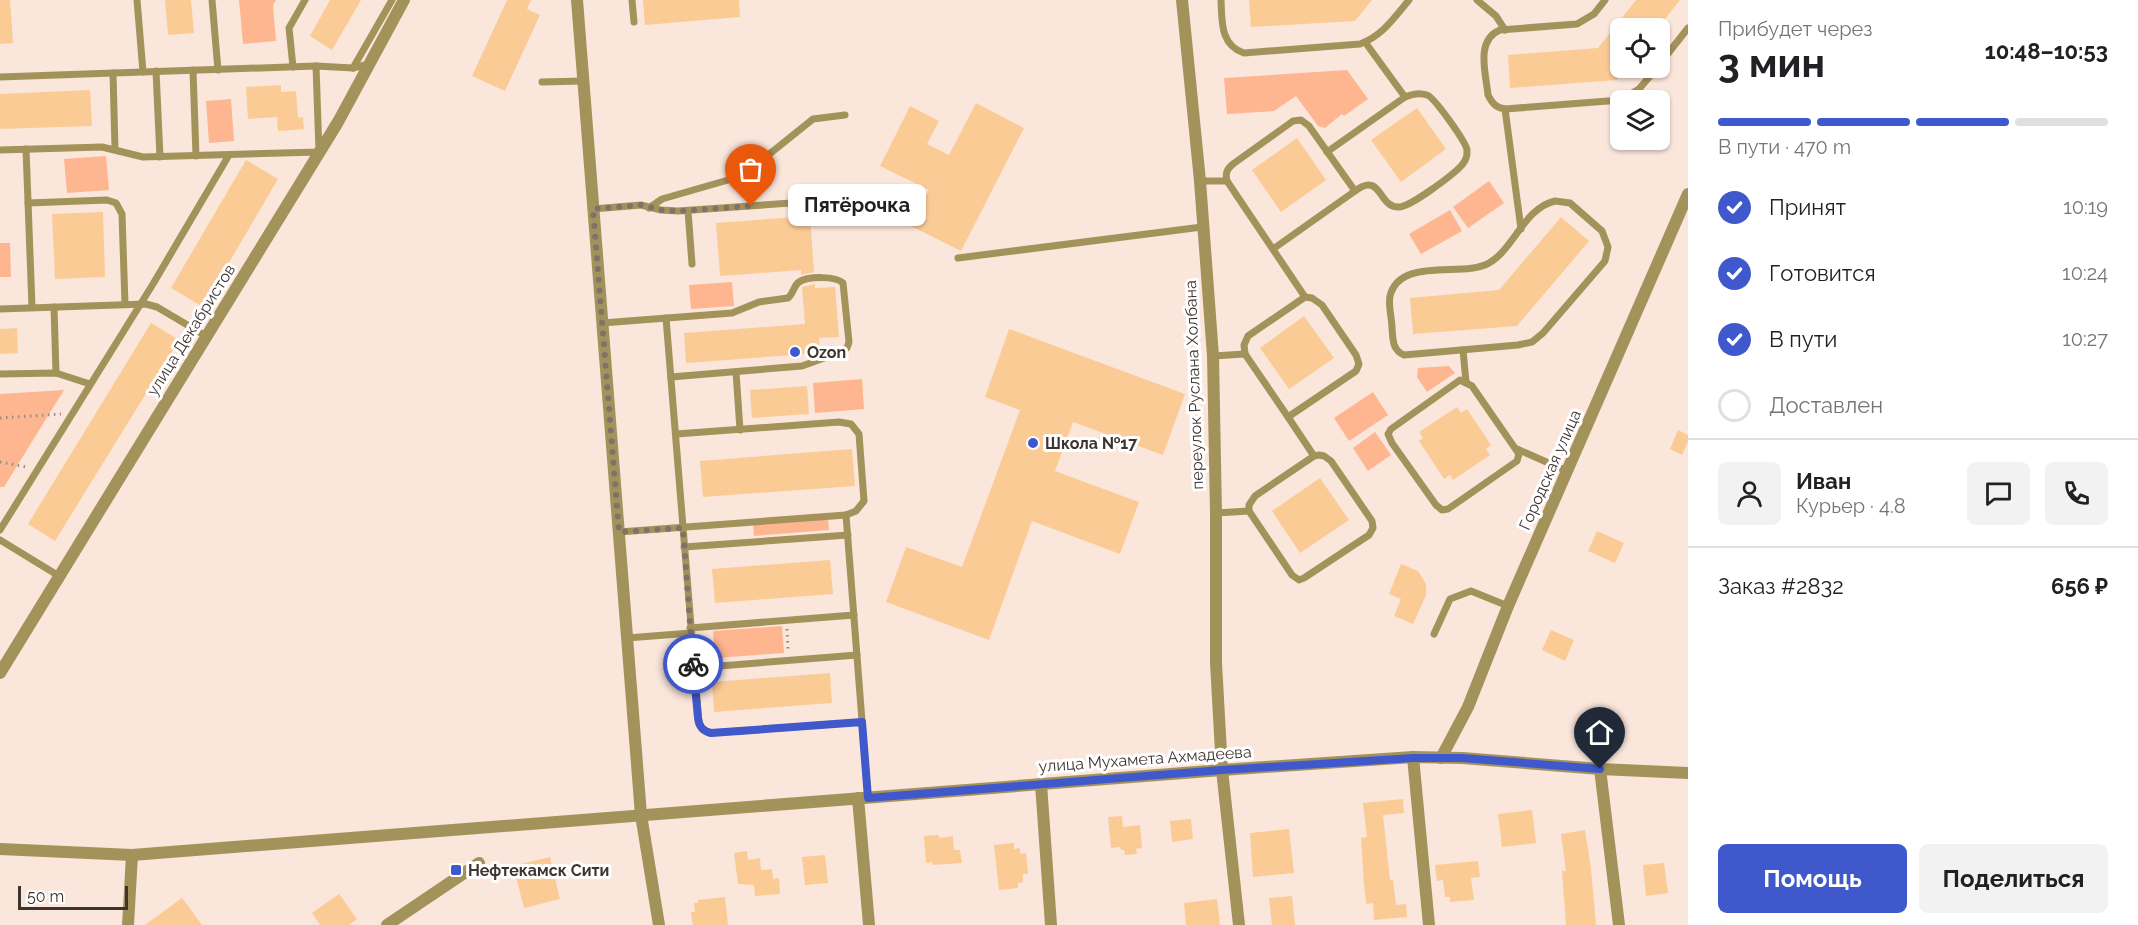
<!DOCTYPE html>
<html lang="ru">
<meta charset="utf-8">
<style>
body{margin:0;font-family:Raleway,sans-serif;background:#f2f2f2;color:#202124;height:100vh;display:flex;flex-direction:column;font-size:22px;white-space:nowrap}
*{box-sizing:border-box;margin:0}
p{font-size:20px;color:#757577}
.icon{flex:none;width:33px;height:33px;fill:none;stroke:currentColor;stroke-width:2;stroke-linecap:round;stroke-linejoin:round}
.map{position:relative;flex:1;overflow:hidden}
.drawer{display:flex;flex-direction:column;background:#fff;width:450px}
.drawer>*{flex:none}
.buttons{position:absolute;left:1610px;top:18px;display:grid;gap:12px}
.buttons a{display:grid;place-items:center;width:60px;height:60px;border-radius:9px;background:#fff;box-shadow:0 2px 4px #0004;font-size:30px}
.scale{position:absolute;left:18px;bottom:15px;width:110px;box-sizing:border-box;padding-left:6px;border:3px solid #3e342f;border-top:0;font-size:16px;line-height:21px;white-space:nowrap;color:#3e342f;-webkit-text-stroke:4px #fff;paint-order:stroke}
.pin{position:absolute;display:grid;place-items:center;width:51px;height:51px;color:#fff;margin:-62px -26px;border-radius:50% 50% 50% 0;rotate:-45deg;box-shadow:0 0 6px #0007}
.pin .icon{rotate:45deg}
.courier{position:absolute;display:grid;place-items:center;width:60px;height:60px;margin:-30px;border:4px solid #3f59cc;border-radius:50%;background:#fff;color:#222;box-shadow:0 2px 8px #0007}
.bubble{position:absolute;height:42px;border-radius:9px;background:#fff;box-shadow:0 2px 4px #0004;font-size:20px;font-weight:700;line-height:42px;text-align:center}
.overview em{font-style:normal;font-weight:700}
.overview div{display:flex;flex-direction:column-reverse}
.overview{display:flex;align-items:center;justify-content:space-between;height:102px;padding:0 30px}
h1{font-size:39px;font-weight:700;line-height:45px}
.bar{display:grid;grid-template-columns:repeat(4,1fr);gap:9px 6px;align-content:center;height:72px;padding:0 30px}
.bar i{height:8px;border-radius:4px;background:#e0e0e0}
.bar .on{background:#3f59cc}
.bar p{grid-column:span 4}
.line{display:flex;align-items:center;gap:15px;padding:0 30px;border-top:2px solid #e0e0e0}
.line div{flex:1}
.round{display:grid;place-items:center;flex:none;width:63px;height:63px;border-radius:9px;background:#f2f2f2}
ol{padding:0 30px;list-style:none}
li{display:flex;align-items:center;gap:18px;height:66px}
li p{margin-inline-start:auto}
li .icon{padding:6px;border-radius:50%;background:#3f59cc;color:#fff;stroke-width:4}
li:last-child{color:#757577}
li i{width:33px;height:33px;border:3px solid #e0e0e0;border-radius:50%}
.action{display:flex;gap:12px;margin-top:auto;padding:12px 30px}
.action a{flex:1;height:69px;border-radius:9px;background:#3f59cc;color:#fff;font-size:24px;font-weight:700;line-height:69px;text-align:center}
.action a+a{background:#f2f2f2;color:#202124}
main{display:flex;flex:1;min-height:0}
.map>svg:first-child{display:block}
.green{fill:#feb691}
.building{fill:#fbcb96}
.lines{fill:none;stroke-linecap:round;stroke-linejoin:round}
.path{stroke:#9b8c84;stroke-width:3;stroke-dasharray:1.5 4.5;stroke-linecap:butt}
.service{stroke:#a4925b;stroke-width:7}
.minor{stroke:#a4925b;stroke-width:12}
.done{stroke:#80726b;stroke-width:6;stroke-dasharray:0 10.8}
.route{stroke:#3f59cc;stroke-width:8}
.poi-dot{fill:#3f59cc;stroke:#fff;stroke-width:2}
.labels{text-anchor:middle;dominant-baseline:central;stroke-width:6;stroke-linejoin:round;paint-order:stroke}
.street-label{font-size:16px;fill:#3e342f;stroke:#fff}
.poi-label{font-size:16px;font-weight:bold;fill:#3e342f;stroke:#fff;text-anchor:start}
</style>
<main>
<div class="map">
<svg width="1688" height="925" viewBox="0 0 1688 925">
<rect width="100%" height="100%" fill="#fbe6db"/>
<!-- green -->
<g class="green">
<path d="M239,0H276L273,5L276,41L243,44Z"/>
<path d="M1347,70L1368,99L1344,116L1342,114L1325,128L1318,126L1296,96L1274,111L1227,114L1224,78Z"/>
<path d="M231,99L234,141L209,143L206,101Z"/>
<path d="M106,156L109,190L67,193L64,159Z"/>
<path d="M1489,181L1504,203L1468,228L1453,207Z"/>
<path d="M1450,210L1462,231L1421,254L1409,234Z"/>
<path d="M0,243H10L11,277H0Z"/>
<path d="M732,282L734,306L691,309L689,285Z"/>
<path d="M1449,366L1455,373L1427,392L1417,377L1418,368Z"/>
<path d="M862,379L864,409L815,413L813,383Z"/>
<path d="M64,390L4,487H0V394Z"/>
<path d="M1373,392L1388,415L1349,441L1334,418Z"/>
<path d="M1375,432L1391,455L1368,471L1353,448Z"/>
<path d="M828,518L829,530L754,536L753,524Z"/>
<path d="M782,626L784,653L715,658L713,631Z"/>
</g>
<!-- building -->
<g class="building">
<path d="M0,0H10L13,43L0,44Z"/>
<path d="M165,0H191L194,33L168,35Z"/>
<path d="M330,0H361L332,50L310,36Z"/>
<path d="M507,0H531L527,9L540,15L505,91L472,76Z"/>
<path d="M643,0H739L740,17L645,25Z"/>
<path d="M1249,0H1372L1355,21L1251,27Z"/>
<path d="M1636,0H1680L1658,28H1620V68H1627L1617,80L1510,88L1508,55L1598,48Z"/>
<path d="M281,85V92L296,91L298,118L303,117L304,129L278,131L277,117L248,119L246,87Z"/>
<path d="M90,90L92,126L0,129V94Z"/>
<path d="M976,103L1024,128L961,251L911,226L929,190L880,166L910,106L939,121L927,144L949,155Z"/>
<path d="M1417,108L1446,149L1401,182L1371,140Z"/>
<path d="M1297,138L1326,180L1281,212L1252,170Z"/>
<path d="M246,160L278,179L203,307L171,288Z"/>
<path d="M103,212L105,277L55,279L52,214Z"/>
<path d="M810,216L814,272L801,275V270L720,276L716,223Z"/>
<path d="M1561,217L1589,241L1517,326L1413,334L1410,298L1499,290Z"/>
<path d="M815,284V288L835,287L839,337L819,338L820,353L686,363L684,333L805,324L802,287Z"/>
<path d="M1304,316L1334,358L1289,389L1260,348Z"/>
<path d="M151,323L179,340L55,541L28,524Z"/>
<path d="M17,328L18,353L0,354V329Z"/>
<path d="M1009,329L1185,394L1163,455L1073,422L1055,471L1139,502L1120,554L1032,521L989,640L886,602L906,547L962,567L1020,410L985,397Z"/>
<path d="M807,386L809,414L752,418L750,390Z"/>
<path d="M1457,407L1461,413L1467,409L1491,445L1486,449L1490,455L1453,480L1450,475L1444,479L1419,441L1423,438L1419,432Z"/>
<path d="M1678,430L1688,435V442L1682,455L1670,449Z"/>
<path d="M852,449L855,486L703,497L700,461Z"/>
<path d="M1320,478L1349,520L1300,553L1272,511Z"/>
<path d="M1597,531L1624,543L1615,563L1588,551Z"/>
<path d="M830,560L833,594L715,603L712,569Z"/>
<path d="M1401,564L1418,571L1426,584V595L1413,624L1394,616L1401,599L1389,594Z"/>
<path d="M1551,630L1574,640L1565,661L1542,650Z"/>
<path d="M830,673L832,703L714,712L712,682Z"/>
<path d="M1403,799L1404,813L1383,815L1390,880H1393L1396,905L1406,904L1407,917L1374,920L1373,903L1366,904L1364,883L1361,838L1367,837L1363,803Z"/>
<path d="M1532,810L1536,843L1502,847L1498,814Z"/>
<path d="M1122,816L1123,827L1140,825L1142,848L1136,849L1137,854L1125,855L1124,850H1121L1120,847L1111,848L1108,817Z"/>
<path d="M1191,819L1193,839L1172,842L1170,821Z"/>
<path d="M1289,829L1294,873L1253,877L1250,833Z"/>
<path d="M1585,830L1591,869L1596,925H1566L1562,871H1566L1561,834Z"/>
<path d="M939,835V838L953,836L954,850H960L962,863L933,865L932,862L926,863L924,836Z"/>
<path d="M1014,843V849L1020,848V854L1026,853L1028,874H1023V882L1018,883V888L999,890L994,845Z"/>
<path d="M747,851L748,860L760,858L761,870L772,869L773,879L779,878L780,894L755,896L754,885L738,884L734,853Z"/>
<path d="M825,855L828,883L805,885L802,857Z"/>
<path d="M550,857L560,899L524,908L513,866Z"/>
<path d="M1478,861L1480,877L1471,878L1474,900L1450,902V897H1445L1443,880L1437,881L1435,865Z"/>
<path d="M1664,863L1668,893L1646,896L1643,865Z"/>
<path d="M339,894L357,919L349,925H320L312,913Z"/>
<path d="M1292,896L1295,925H1272L1269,898Z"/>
<path d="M725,897L728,925H693L691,912H695L694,903H698V900Z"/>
<path d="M182,898L202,925H145Z"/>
<path d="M1217,899L1220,925H1186L1184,903Z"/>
</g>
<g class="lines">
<!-- path -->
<g class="path">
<path d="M0,418L61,414"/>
<path d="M0,462L26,467"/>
<path d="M787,629L788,650"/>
</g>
<!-- service -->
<g class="service">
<path d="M137,0L143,72"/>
<path d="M212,0L218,70"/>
<path d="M632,0L634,22"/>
<path d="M1221,0C1222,21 1220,45 1244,53L1360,44C1382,36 1394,18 1409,0"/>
<path d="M1477,0L1496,16L1505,30"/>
<path d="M1605,0L1594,14L1577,24L1500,30C1475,40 1486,74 1488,95C1492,103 1496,108 1505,109L1621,100L1639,89L1657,68"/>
<path d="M1365,42L1405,97"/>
<path d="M1659,65L1688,28"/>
<path d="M293,67L289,28L305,0"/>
<path d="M353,68L392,0"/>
<path d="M193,70L196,156"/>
<path d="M156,71L160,157"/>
<path d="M113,73L115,149"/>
<path d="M0,77L316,66L353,68L369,64"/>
<path d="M542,82L583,81"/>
<path d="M1505,109L1521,229"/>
<path d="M26,149L32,307"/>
<path d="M0,150L102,147L143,157L319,152L316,66"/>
<path d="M1327,152L1405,97C1412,94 1419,92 1427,95C1434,97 1466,142 1467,150C1468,158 1463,165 1457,170C1448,178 1410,207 1399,207C1378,208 1382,171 1355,191"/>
<path d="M1200,181H1227"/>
<path d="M1555,201L1570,203L1602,231L1608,247L1605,261L1543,333L1532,342L1518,345L1404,355C1392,350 1393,339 1392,328C1392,319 1388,305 1390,296C1400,256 1464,278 1489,263C1514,249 1524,208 1555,201Z"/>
<path d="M28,203L107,200L116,203L122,214L125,304"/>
<path d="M649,208L662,199L742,176L813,119L845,115"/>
<path d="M593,209L641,205L661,210L678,211L835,200"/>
<path d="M688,211L692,264"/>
<path d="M1273,249L1355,191L1309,126L1301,120L1293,121L1233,164C1227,169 1225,173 1227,181L1305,297"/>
<path d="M958,258L1202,227"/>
<path d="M1305,297L1312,298L1322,305L1356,355L1359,364L1356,371L1288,417L1245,354L1244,345L1248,336Z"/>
<path d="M54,307L56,373"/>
<path d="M0,309L146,304L157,307L206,336"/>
<path d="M666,318L699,724L702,729L711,733L862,722"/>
<path d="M602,323L732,313L759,302L788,298C794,293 793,286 799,282C808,276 836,276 843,283L849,342L847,348L841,352L802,366L671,377"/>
<path d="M1463,350L1466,382"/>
<path d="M1213,356L1245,354"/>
<path d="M736,372L740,430"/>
<path d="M0,374L56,373L90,384"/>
<path d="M1460,380L1472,386L1519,454L1517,461L1448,509L1442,510L1436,505L1392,443L1388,434L1391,429Z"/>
<path d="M1288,417L1314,456"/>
<path d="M1517,449L1567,471"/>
<path d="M1319,455L1324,456L1331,461L1372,521L1373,528L1369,535L1304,578L1299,580L1292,575L1249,511V505L1255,496L1314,456Z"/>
<path d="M1216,513L1249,511"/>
<path d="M846,515L868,798"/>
<path d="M0,530L153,284L229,155"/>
<path d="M619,532L846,515L856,511L864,501L859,434L851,424L839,422L676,434"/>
<path d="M0,540L59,576"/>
<path d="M684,547L848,535"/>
<path d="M690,628L854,615"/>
<path d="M1434,634L1450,599L1471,591L1508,606"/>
<path d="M627,638L691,633"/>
<path d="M694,668L857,655"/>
</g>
<!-- minor -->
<g class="minor">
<path d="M577,0L641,815L659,925"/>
<path d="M1182,0L1200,181L1213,356L1216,513V663L1222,770L1239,925"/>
<path d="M0,673L338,122L404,0"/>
<path d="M1413,757L1429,925"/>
<path d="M1441,758L1468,707L1508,606L1688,194"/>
<path d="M1600,769L1619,925"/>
<path d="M1041,784L1051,925"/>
<path d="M858,798L869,925"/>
<path d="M0,849L132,855L1222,770L1413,757L1462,758L1600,769L1688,773"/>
<path d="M128,925L132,855"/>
<path d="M387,925L479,863"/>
</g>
</g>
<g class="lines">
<!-- done -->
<path class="done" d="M693,664L683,528L619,532L593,209L641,205L661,210L678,211L751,206"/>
<!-- route -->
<path class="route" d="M693,664L698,718C699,726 702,731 711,733L862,722L868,798L1222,770L1413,758H1462L1600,769"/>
</g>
<!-- markers -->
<g class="poi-dot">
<circle cx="795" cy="352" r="6"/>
<circle cx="1033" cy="443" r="6"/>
<rect x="450" y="864" width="12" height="12" rx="3"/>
</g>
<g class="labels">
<!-- street labels -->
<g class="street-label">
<text transform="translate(191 330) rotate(-58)">улица Декабристов</text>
<text transform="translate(1194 385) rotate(-92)">переулок Руслана Холбана</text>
<text transform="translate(1550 470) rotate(-66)">Городская улица</text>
<text transform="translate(1145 759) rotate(-4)">улица Мухамета Ахмадеева</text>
</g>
<!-- poi labels -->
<g class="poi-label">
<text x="807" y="352">Ozon</text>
<text x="1045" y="443">Школа №17</text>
<text x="468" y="870">Нефтекамск Сити</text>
</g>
</g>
</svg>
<div class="buttons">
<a><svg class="icon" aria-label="locate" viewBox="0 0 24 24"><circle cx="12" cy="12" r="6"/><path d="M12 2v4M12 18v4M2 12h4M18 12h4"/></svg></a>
<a><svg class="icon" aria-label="layers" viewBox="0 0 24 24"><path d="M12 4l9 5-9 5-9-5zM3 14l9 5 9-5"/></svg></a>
</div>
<div class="scale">50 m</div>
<div class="pin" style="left:751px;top:206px;background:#ea580c"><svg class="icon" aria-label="bag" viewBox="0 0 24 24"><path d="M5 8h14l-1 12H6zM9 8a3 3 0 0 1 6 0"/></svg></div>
<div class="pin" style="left:1600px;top:769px;background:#1f2937"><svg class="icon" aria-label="home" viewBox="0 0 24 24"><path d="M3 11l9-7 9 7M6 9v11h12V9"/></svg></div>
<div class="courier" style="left:693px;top:664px"><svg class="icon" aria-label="bike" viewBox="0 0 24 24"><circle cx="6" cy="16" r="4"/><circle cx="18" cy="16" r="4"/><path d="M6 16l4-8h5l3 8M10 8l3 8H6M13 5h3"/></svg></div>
<div class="bubble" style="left:788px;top:184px;width:138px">Пятёрочка</div>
</div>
<section class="drawer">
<div class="overview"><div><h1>3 мин</h1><p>Прибудет через</p></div><em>10:48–10:53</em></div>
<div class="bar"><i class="on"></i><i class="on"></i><i class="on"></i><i></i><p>В пути · 470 m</p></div>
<ol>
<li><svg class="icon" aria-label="check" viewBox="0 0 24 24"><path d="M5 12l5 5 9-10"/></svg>Принят<p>10:19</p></li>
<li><svg class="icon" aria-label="check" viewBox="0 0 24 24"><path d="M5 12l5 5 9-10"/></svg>Готовится<p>10:24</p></li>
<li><svg class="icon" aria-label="check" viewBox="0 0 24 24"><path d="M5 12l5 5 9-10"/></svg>В пути<p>10:27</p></li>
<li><i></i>Доставлен</li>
</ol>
<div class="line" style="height:108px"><a class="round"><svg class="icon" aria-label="person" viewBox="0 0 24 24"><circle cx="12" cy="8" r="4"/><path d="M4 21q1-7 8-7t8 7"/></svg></a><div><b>Иван</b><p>Курьер · 4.8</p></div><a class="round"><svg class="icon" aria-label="chat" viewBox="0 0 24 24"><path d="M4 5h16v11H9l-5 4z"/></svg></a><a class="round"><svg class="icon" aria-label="phone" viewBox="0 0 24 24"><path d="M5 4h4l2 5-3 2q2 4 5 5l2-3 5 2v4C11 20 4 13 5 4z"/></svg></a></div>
<div class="line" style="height:78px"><div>Заказ #2832</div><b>656 ₽</b></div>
<div class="action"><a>Помощь</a><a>Поделиться</a></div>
</section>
</main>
